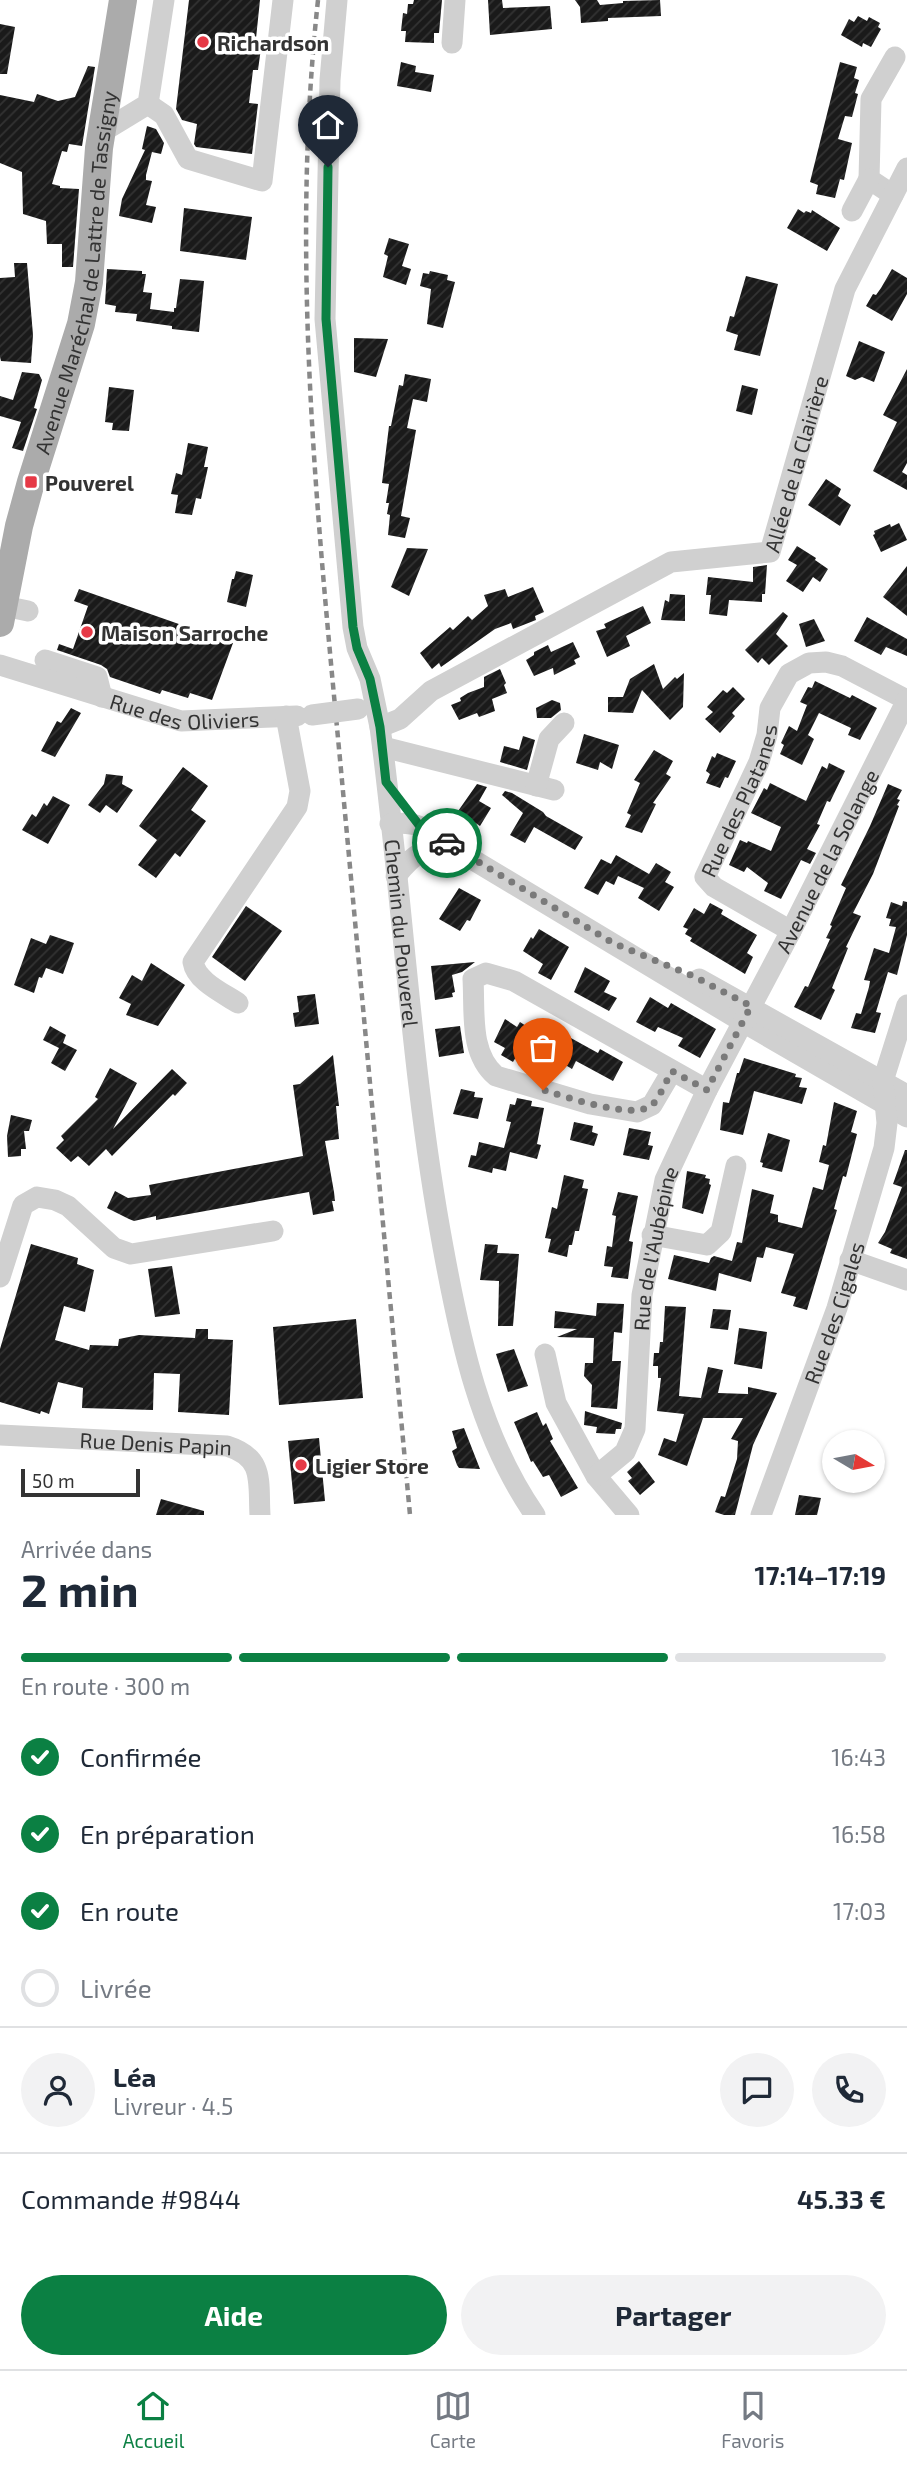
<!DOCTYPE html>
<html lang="fr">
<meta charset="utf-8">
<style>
body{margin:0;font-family:"Exo 2",sans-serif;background:#f2f2f3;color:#1f2937;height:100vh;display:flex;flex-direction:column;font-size:26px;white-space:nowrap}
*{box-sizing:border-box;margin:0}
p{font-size:23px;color:#747a83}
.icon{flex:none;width:38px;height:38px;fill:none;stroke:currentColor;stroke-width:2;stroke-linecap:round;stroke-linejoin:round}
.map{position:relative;height:1515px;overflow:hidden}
.panel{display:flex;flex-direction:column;background:#fff;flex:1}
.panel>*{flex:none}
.needle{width:46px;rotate:100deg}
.fabs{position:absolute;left:822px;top:1430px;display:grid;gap:14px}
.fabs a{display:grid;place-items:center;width:63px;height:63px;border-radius:50%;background:#fff;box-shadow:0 2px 5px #0004;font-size:35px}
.scale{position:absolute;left:21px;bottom:18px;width:119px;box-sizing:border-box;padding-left:7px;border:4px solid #333;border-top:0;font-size:19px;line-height:24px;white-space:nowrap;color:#333;-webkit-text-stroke:5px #fff;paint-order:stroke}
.pin{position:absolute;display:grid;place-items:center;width:60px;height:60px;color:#fff;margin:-72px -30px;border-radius:50% 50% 50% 0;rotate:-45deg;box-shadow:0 0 7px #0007}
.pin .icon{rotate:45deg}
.courier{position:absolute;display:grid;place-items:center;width:70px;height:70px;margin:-35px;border:5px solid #0b8043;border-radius:50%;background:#fff;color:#222;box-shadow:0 2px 9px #0007}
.headline em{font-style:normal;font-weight:700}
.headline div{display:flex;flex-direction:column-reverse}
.headline{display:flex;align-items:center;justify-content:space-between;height:119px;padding:0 21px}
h1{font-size:46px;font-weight:700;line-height:52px}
.bar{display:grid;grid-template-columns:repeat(4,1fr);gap:10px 7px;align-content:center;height:84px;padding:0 21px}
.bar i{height:9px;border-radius:5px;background:#e0e1e3}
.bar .selected{background:#0b8043}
.bar p{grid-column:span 4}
.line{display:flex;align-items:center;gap:18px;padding:0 21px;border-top:2px solid #e0e1e3}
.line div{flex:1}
.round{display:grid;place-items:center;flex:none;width:74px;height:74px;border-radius:37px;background:#f2f2f3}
ol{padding:0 21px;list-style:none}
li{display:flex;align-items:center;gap:21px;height:77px}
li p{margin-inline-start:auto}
li .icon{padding:7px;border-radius:50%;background:#0b8043;color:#fff;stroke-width:4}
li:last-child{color:#747a83}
li i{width:38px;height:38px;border:4px solid #e0e1e3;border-radius:50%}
.button{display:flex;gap:14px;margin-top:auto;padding:14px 21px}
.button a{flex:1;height:80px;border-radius:42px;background:#0b8043;color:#fff;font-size:28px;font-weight:700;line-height:80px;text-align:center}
.button a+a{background:#f2f2f3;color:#1f2937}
.tab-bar{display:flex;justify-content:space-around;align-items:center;height:98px;border-top:2px solid #e0e1e3;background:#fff;font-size:19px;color:#747a83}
.tab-bar a{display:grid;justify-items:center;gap:4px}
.tab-bar .selected{color:#0b8043}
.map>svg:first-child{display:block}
.building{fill:url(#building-hatch)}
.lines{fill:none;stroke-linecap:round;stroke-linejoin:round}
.minor{stroke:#d0d0d0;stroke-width:21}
.major{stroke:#ababab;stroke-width:28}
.rail{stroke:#888;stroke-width:4.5;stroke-dasharray:7 5;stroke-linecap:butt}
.minor-bridge{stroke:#d0d0d0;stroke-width:21}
.done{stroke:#7a7a7a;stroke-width:7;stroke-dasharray:0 12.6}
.route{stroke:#0b8043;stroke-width:9}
.poi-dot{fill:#e63946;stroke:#fff;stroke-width:2.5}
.labels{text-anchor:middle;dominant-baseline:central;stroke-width:7;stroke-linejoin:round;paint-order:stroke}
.poi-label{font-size:21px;font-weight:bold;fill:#333;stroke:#fff;text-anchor:start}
.street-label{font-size:21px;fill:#333;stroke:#fff}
</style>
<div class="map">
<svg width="907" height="1515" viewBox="0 0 907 1515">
<defs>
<pattern id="building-hatch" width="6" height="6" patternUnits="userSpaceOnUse" patternTransform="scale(1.75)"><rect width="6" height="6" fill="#1a1a1a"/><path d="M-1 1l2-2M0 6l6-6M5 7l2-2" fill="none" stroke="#333"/></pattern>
</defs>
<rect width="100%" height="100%" fill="#fff"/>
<!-- building -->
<g class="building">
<path d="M189,0H260L255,48H261L258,70H253L249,103L258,104L252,154L196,147L194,144L197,124L182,120L176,109Z"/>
<path d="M414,0H442L439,33H434V43L405,42L406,31H401L403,13L407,14L408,4H413Z"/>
<path d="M488,0H502L503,8L550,6L552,29L490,35Z"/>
<path d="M575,0H597L600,5L623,3V1L660,0L661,16L608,18V21L581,23L580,7Z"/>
<path d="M858,16L867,21L869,17L880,23L878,27L881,29L871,47L863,43L862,47L841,35L849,19L854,22Z"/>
<path d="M0,24L15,27L7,74H0Z"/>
<path d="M401,62L416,66L415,72L434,75L431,92L397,86Z"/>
<path d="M840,62L857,67L854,78L859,80L855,93L858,94L852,117L845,116L838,139L852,143L844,180L840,179L835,198L816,194L818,185L810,182Z"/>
<path d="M88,66L95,67L82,146L69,144L67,152L62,151L52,184L60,186V188L79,189L73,267H62V244H47L46,221L23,214L22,172L0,163V95L34,102L37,94L58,101L75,97Z"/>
<path d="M147,126L156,129L164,143L161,154L152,152L146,175V180L152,181L146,205L156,207L152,223L119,216L122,199L145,150L142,149Z"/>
<path d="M184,208L252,217L246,260L180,251Z"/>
<path d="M798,209L804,213L806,211L811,213L812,210L840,228L827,251L787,228Z"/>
<path d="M389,238L409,244L402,266L411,269L406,285L383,277L388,256L384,254Z"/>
<path d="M14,263H27L33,335L31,363L1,361L0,357V278L15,277Z"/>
<path d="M107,269L142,271V274H146L143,292L152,293L150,309L174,312V308H176L180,279L204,281L199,332L172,329V326L136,321L137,314L115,312L116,306L105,304Z"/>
<path d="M892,269L907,278V294L892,321L866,306L873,294L876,295L881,288Z"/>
<path d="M430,271L448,275L447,280L455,282L443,328L427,324L431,289L420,286L423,273L429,274Z"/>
<path d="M746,276L778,284L760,356L734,350L738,335L726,331L730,316L734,317Z"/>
<path d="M354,338L388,339L376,377L354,372Z"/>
<path d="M859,341L885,352L874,382L862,377L855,380L846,376Z"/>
<path d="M907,369V463L902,472L907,475V490L873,471L897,422L883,415Z"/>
<path d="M22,372L39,374L42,380L34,408L37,409L23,451L12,448L21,422L0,416V396L13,400Z"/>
<path d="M405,374L431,379L427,402L413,399L407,428L416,430L401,516L410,518L405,538L388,535L390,515L387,514L389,503H386L389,484L382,483L389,426H391L399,385L403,386Z"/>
<path d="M742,385L758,389L752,415L736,411Z"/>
<path d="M109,387L134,390L129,431L112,430L113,423L105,422Z"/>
<path d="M188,443L208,447L204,467H208L201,499L196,498L192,515L175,513L178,495L171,494L176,473L182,475Z"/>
<path d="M826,479L841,489L838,496L851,505L840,526L808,505Z"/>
<path d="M899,523L907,540L881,552L873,535L875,534L874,531L890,524L891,527Z"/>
<path d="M797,546L816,558L815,560L828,569L820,582L813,577L803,592L786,581L797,565L788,560Z"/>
<path d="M407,548L428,549L409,596L391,587Z"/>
<path d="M767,565L765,594H762V602L729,600L727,616L709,614L711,595H706L708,577L753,582V567Z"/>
<path d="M907,566V616L883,597Z"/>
<path d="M236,571L253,575L246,607L227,602L232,579H234Z"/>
<path d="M533,587L544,612L535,616L536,620L513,629L511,623L495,629L441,667L439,663L432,669L420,653L450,627L453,630L468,616L472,620L488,606L484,595L505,589L508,597Z"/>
<path d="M79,589L233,643L212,700L190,693L188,698L162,690L160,694L110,677L107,669L101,665L57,650L59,644L73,649L88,606L74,601Z"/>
<path d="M670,594L685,595V621L661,620L665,600L669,602Z"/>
<path d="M643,606L651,623L626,636L630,646L607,657L596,631L606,628L604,624Z"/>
<path d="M783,612L788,616L776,634L788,646L769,665L762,658L758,663L745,650Z"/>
<path d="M867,617L907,639V656L886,647L881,655L854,641Z"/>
<path d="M814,619L825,641L806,647L799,624Z"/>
<path d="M573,642L580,657L574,660L576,664L554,675L553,668L534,676L526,660L534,655V652L548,645L551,652Z"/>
<path d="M654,664L663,689L675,677L677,679L684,673L683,707L670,720L642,690L633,713L608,712V697H623L630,679Z"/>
<path d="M500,669L506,683L504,685L507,693L492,699L495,711L479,717L477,713L459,720L451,705L461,701L460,698L468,693L484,687V677Z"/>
<path d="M815,681L850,698L852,695L877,708L860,740L848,735L851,728L819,713L808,735L814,739L802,765L780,754L784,745L781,743L789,726L797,731L807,705L800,702L808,687L812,688Z"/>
<path d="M733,687L745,699L732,713L735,716L720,733L705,719L713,712L707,707L723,690L727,693Z"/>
<path d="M552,700L560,703L561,710L551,718H537L536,708Z"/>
<path d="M71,708L81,713L55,757L41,751L57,721L61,723Z"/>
<path d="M584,734L619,745L612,769L600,762L598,770L576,763Z"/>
<path d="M523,736L535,740L527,770L500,762L504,746L519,750Z"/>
<path d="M654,750L673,761L666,774L671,777L653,803L656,804L642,833L625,827L631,815L627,813L640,783L634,780Z"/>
<path d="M717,753L736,761L728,778L725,777L720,788L706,783L710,774L706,771L712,756L715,758Z"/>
<path d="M829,763L845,771L830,802L827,801L817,824L820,825L807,849L816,853L810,864L801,860L781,899L764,891L768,883L747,867L744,872L729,865L740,840L747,843L748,841L771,851L781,827L751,813L764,788L767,790L770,783L806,801L822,766L827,769Z"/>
<path d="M183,767L208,786L191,810L206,821L180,857L175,853L156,878L138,865L157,840L139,826Z"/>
<path d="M106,774L123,776L122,784L133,790L117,813L106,805L100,813L88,805L104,784Z"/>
<path d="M477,784L487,787L479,801L491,808L480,826L471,820L470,823L456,814Z"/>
<path d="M888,784L902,790L897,799L900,800L897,805L899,806L873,874L853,913L861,916L846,947L848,948L832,988L835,990L821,1020L794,1007L805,986L808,987L830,939L826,938L832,926L830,925L846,888L841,885L870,826Z"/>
<path d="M505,791L512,793L543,812L546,816L583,837L575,850L534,827L525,843L510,835L523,813L502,795Z"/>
<path d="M53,796L70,805L48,844L22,830L32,814L36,817L44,803L47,806Z"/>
<path d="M616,855L649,874L656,863L671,872L665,882L674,887L659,911L638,898L644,888L618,876L614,885L606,881L598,895L584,888L601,859L611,864Z"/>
<path d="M459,888L481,900L470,921L467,920L460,931L439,919Z"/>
<path d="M903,901L907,902V935L897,975L888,972L876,1012L881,1013L875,1033L851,1028L856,1013L861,1014L869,987L870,981L864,980L874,948L889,953L896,927L889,926L891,919L886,918L891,902L902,906Z"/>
<path d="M710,903L723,910L721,914L757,935L747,953L753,957L745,974L690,941L692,938L685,934L688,929L683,927L694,908L704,914Z"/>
<path d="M246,906L282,931L245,981L212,957Z"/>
<path d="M539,929L569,947L551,980L538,973L543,964L523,951L531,937L533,939Z"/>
<path d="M50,935L74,943L63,974L46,968L42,978L39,977L34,993L14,985L31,938L46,944Z"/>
<path d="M475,962L462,972L452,975L455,992L452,993L453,997L435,1000L431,966Z"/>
<path d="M151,963L185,985L158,1026L126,1015L131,1004L119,998L132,975L142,981Z"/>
<path d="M585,967L610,981L604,992L617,998L609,1011L574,992Z"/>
<path d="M315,994L319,1024L295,1027L293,1013L299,1012L297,996Z"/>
<path d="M650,997L668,1008L671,1003L716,1029L700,1058L678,1046L683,1038L658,1027L655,1032L636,1022Z"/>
<path d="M505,1019L517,1027L520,1022L532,1030L513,1062L501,1055L505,1048L494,1042Z"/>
<path d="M50,1026L66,1035L63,1043L77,1050L65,1071L51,1063L59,1048L43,1040Z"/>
<path d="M460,1026L464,1053L439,1057L435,1029Z"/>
<path d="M560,1032L598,1053L600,1049L623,1062L613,1081L576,1061L572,1069L549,1055Z"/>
<path d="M333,1055L339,1106H336L339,1139L325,1141L334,1192L335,1201H332L334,1211L313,1215L309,1192L156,1220V1216L134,1221L129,1219L107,1208L115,1191L128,1198L151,1195L149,1185L303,1156L293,1085L300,1084Z"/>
<path d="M744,1058L796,1074L795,1077L802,1078L799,1087L807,1088L802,1104L754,1091L743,1135L720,1130L723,1102L729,1103L737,1073H739Z"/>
<path d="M110,1068L137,1083L113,1129L172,1069L187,1083L175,1096L173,1094L112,1156L106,1149L89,1166L78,1156L71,1162L56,1148L64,1140L61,1136L98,1099L95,1097Z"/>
<path d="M461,1089L475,1092L474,1097L483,1098L478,1119L453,1114Z"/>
<path d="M517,1098L532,1101L531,1106L544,1108L537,1144L541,1145L537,1159L510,1152L506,1171L493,1168L492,1173L468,1167L471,1155L476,1156L479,1142L504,1148L511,1122L506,1121L510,1104L515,1105Z"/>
<path d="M834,1102L857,1111L851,1132L857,1134L846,1177L843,1176L834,1209L837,1210L807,1310L793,1306L796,1297L781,1293L794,1254L766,1247L763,1258L757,1257L751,1282L719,1273L716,1291L668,1279L674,1255L709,1263L711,1258L714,1256L732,1261L737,1242L742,1243L752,1189L774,1195L770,1213L778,1215V1222L802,1228L813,1187L823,1190L829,1165L819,1162L823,1145L826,1146Z"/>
<path d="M11,1115L32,1120L29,1131H24L26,1149H21V1156L8,1157L7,1136Z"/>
<path d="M574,1122L593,1126L592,1132L598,1134L594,1146L570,1140Z"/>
<path d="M629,1128L651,1132L648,1145L653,1146L649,1160L623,1155Z"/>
<path d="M768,1133L790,1140L782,1172L762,1167L763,1163L760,1162Z"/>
<path d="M905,1150H907V1259L890,1253L892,1249L878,1243L885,1232L902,1187L893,1184Z"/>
<path d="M687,1171L706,1175L705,1178L710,1179L709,1184L711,1185L703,1214L682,1208Z"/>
<path d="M564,1175L584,1180L582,1188L588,1189L579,1231H575L572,1245H569L567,1257L548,1252L551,1239L545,1238L552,1207L557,1209Z"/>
<path d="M618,1192L638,1196L629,1241L633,1242L628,1279L611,1277L613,1267L604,1266L607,1246L612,1247L616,1216L612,1215Z"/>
<path d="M31,1244L78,1258L77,1264L94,1270L85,1312L64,1306L55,1340L89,1350L90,1345L118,1346L119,1339L139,1335L195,1338L196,1329H208V1339L233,1340L229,1415L178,1412L180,1374L154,1373L153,1410L82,1408L83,1388L58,1382L49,1414L41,1411L40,1414L0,1402V1349Z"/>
<path d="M485,1244L498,1245L497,1253L519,1254L513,1326H498L499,1281L480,1280Z"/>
<path d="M172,1266L180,1314L155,1317L148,1269Z"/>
<path d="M597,1303L624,1304L622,1333L614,1332L612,1361H621L617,1409L591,1407L592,1385L584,1376L585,1363H593L594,1338L557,1337L577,1329L554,1328L555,1311L596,1316Z"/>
<path d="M665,1306L686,1307L679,1396L701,1398L708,1367L723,1370L718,1393L748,1394V1387L777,1393L753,1445L735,1515H724L715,1512L721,1496L725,1497L737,1459L738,1441L731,1439L743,1418H703L687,1466L658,1455L664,1438L676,1442L684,1414L657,1411L661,1378H658V1366H653L654,1353H659L660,1342H663Z"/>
<path d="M713,1309L731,1310L728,1330L710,1328Z"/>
<path d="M356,1319L363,1398L279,1405L273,1327Z"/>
<path d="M739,1328L767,1332L762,1369L734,1364Z"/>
<path d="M514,1349L528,1386L508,1392L496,1354Z"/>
<path d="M585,1411L622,1423L621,1429H616L615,1434L596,1433L597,1427L584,1425Z"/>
<path d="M537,1412L543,1426L546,1423L553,1439L550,1441L578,1488L561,1497L549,1475L543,1477L533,1461L531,1462L514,1422Z"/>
<path d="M464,1428L480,1469L459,1468L457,1465L452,1451L457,1448L452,1431Z"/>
<path d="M319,1438L325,1501L294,1504L288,1441Z"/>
<path d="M639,1461L655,1482L640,1495L628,1481L632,1478L627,1472Z"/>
<path d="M799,1495L821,1498L817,1515H795Z"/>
<path d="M161,1499L204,1511V1515H156Z"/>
</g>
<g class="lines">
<!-- minor -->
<g class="minor">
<path id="s1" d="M337,0L330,80L325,319L353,627L357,648L370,679L380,727C403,900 411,1075 443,1247C460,1340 480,1436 535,1515"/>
<path d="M452,43L455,0"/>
<path d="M148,104L164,115L188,159L262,181L283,0"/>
<path d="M102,132L148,104L164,0"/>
<path d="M893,195L869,179L871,99L895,57"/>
<path d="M852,211L869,179"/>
<path d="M4,606L28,611"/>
<path d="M45,660L97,677L102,697"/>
<path id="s2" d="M0,665L181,721L297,716"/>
<path id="s3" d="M380,727L400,719L431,691L671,562L770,552L845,289L907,168"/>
<path d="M383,747L554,790"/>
<path d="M536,786L549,739L564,723"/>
<path d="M390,824C424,820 433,834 460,852L743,1022L907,1117"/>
<path d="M396,876C414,853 427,844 457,851"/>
<path id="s4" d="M791,931L714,887L705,877L759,762L767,735L770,708L789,674L809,663L826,662L842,666L907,700"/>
<path d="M699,979L907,1095"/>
<path d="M238,1003C223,993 196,981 193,962L297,807L300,791L286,716"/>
<path d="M672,1071L652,1105L637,1112L590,1104L496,1076C469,1053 475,1012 473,979L486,973L514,981L707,1090"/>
<path d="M652,1235L707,1245L721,1232L736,1166"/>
<path d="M850,1260L907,1280"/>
<path d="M0,1277L23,1205L37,1197L55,1200L68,1206L114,1248L131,1254L273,1231"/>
<path d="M545,1354L556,1403L596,1476L629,1515"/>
<path id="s5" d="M0,1435L227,1446C265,1458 258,1481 260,1515"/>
<path id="s6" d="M596,1476L625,1452L635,1429L642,1295L665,1180L707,1090L791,931L907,700"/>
<path id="s7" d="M761,1515L837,1308L884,1148L887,1123L883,1081L907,1005"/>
</g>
<!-- major -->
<path class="major" id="s8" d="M0,623L19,526L31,482L81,324L89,282L99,148L123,0"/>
<!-- rail -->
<path class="rail" d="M318,0C290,257 317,514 341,770C364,1018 387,1267 410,1515"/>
<!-- minor-bridge -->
<path class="minor-bridge" d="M312,715L358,709"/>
</g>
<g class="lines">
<!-- done -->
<path class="done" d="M447,843L613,943L693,976L751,1006L707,1090L672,1071C666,1081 661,1095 653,1104C636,1122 565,1096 543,1090"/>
<!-- route -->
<path class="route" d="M328,167L326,319L353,627L357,648L370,679L380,727L386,782L419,825L447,843"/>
</g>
<!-- markers -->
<g class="poi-dot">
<circle cx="203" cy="42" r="7"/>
<rect x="24" y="475" width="14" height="14" rx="3.5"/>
<circle cx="87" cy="632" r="7"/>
<circle cx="301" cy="1465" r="7"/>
</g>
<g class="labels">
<!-- poi labels -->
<g class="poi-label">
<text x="217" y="42">Richardson</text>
<text x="45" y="482">Pouverel</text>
<text x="101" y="632">Maison Sarroche</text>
<text x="315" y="1465">Ligier Store</text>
</g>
<!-- street labels -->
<g class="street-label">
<text stroke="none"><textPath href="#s8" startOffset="360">Avenue Maréchal de Lattre de Tassigny</textPath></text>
<text stroke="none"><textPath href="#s3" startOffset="527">Allée de la Clairière</textPath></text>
<text stroke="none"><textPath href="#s2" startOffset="192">Rue des Oliviers</textPath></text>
<text stroke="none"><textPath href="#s4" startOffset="186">Rue des Platanes</textPath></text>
<text stroke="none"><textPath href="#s6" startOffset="672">Avenue de la Solange</textPath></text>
<text stroke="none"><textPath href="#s1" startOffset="940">Chemin du Pouverel</textPath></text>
<text stroke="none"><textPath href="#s6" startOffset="245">Rue de l'Aubépine</textPath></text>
<text stroke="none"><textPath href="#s7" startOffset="215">Rue des Cigales</textPath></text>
<text stroke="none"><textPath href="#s5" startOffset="156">Rue Denis Papin</textPath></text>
</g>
</g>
</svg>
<div class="fabs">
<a><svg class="needle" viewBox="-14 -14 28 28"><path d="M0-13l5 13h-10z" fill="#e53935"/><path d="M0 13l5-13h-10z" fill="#747a83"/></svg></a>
</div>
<div class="scale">50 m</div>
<div class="pin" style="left:543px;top:1090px;background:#ea580c"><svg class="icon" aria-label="bag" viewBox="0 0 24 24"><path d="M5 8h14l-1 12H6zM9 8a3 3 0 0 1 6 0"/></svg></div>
<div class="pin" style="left:328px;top:167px;background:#1f2937"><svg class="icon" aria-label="home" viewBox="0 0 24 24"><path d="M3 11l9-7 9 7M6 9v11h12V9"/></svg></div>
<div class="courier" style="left:447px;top:843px"><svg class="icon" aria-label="car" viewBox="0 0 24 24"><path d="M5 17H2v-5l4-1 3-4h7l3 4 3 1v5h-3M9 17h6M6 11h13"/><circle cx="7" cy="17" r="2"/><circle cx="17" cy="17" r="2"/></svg></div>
</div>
<section class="panel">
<div class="headline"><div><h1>2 min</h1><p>Arrivée dans</p></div><em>17:14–17:19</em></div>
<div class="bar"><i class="selected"></i><i class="selected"></i><i class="selected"></i><i></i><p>En route · 300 m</p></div>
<ol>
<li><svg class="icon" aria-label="check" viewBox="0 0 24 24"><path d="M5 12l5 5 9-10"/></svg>Confirmée<p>16:43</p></li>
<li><svg class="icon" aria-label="check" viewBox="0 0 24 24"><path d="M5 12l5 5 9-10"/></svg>En préparation<p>16:58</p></li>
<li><svg class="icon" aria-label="check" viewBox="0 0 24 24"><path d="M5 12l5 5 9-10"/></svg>En route<p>17:03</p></li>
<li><i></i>Livrée</li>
</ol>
<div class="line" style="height:126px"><a class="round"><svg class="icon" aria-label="person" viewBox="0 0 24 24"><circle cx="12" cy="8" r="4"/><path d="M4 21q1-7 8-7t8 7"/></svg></a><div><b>Léa</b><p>Livreur · 4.5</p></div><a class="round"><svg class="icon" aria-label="chat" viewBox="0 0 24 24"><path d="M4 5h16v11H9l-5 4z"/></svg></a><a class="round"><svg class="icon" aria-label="phone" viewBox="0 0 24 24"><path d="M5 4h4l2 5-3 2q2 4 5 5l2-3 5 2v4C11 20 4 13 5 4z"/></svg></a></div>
<div class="line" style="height:91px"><div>Commande #9844</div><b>45.33 €</b></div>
<div class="button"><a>Aide</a><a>Partager</a></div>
</section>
<nav class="tab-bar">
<a class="selected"><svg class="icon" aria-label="home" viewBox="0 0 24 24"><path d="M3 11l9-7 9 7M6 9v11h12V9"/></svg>Accueil</a>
<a><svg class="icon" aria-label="map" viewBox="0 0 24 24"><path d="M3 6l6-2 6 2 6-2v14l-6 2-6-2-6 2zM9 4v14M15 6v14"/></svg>Carte</a>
<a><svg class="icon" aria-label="saved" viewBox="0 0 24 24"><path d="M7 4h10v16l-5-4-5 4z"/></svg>Favoris</a>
</nav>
